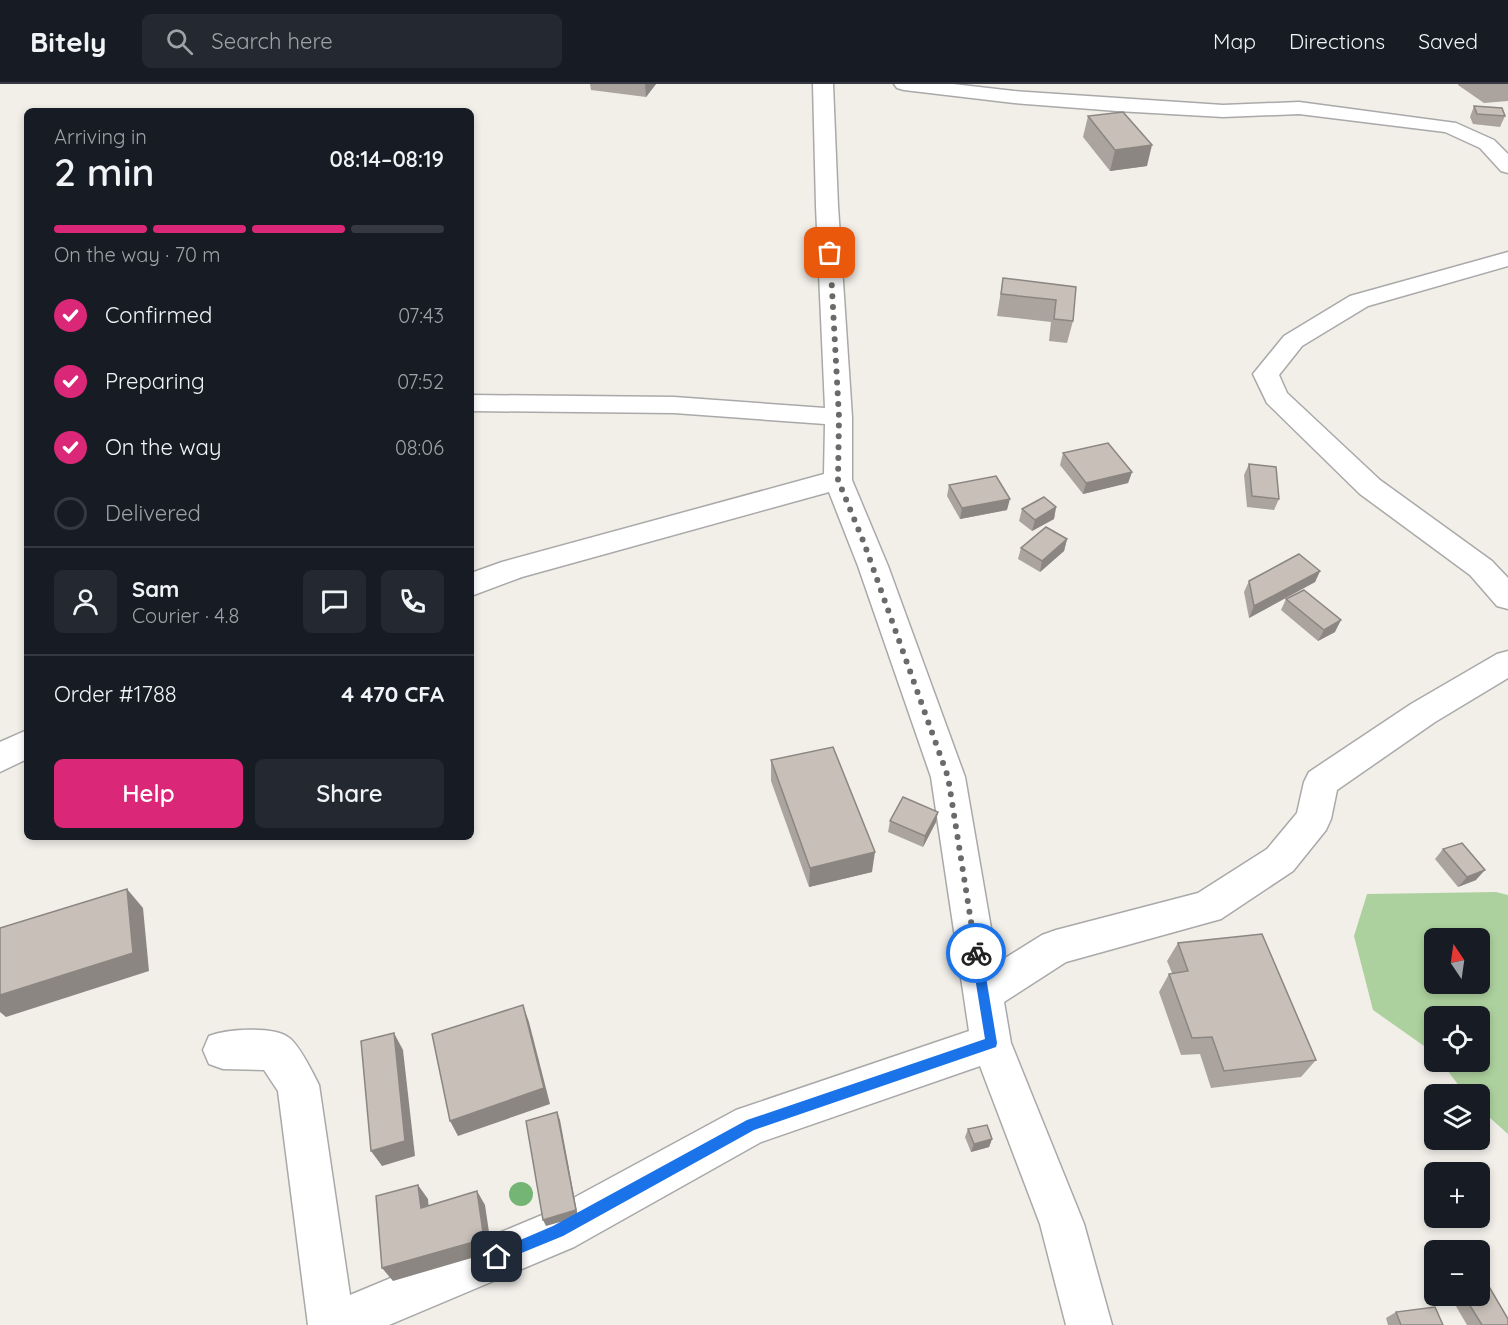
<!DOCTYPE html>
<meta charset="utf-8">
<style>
body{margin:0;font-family:Quicksand,sans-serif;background:#242831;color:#f1f3f6;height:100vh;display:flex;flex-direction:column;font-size:22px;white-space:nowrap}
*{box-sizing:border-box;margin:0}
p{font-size:20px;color:#9ea1a6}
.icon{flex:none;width:33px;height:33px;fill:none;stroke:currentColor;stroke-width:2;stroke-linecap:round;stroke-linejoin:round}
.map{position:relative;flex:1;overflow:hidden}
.drawer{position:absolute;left:24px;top:24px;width:450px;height:732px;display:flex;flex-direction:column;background:#171b24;border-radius:9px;box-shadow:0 3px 9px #0003}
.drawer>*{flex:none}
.needle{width:39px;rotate:347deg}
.tools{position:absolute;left:1424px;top:844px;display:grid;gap:12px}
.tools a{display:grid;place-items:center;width:66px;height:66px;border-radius:9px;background:#171b24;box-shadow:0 3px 9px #0003;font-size:30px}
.pin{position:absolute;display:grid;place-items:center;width:51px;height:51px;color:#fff;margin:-26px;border-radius:12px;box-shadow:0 3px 9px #0006}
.courier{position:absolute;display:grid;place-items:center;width:60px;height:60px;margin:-30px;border:4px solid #1a73e8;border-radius:50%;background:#fff;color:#222;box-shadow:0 2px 8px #0007}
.headline em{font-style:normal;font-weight:600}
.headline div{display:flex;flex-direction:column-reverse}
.headline{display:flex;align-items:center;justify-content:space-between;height:102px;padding:0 30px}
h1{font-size:39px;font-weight:600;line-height:45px}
.bar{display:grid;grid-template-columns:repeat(4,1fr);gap:9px 6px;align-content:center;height:72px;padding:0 30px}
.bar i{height:8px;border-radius:4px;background:#363941}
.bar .active{background:#db2777}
.bar p{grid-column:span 4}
.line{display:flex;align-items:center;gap:15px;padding:0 30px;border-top:2px solid #363941}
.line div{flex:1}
.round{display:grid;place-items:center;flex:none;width:63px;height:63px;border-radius:9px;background:#242831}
ol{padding:0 30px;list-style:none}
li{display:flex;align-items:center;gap:18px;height:66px}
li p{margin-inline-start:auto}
li .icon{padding:6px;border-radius:50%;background:#db2777;color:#fff;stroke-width:4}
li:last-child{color:#9ea1a6}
li i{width:33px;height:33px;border:3px solid #363941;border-radius:50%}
.cta{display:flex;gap:12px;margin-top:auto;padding:12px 30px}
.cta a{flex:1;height:69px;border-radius:9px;background:#db2777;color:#fff;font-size:24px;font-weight:600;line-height:69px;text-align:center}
.cta a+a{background:#242831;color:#f1f3f6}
header{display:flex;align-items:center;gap:36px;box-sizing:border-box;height:84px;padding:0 30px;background:#171b24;border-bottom:2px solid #363941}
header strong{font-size:28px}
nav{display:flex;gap:33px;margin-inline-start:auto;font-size:21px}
.search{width:420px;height:54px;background:#242831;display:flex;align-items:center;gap:15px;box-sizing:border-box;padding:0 21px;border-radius:9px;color:#9ea1a6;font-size:22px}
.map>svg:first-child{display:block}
.forest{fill:#add19e;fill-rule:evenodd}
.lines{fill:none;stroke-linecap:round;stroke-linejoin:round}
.minor-casing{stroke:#a9a9a9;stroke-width:3}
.minor{fill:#fff;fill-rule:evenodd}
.tree{fill:#74b475}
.wall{fill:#aba49e}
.shaded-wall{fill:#8b8681}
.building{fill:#c7bfb8;stroke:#8b8681;stroke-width:1.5}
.route{fill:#1a73e8}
.done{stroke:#6b6a68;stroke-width:6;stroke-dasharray:0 10.8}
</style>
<header>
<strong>Bitely</strong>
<div class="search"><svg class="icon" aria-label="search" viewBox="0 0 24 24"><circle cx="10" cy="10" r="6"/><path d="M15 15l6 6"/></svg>Search here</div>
<nav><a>Map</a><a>Directions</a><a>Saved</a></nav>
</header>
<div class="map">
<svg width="1508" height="1241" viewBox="0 0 1508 1241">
<rect width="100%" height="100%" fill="#f2efe9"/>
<!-- forest -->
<path class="forest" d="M1496,808L1508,811V1050L1479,1024V1011H1466L1441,978H1479V933H1434V969L1373,926L1354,852L1367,810ZM1434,855H1479V900H1434Z"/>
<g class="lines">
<!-- minor casing -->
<g class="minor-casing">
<g id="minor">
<path d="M813,0H833L838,122L852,333V396L888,482L965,693L997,879L1042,851L1056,846L1198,809L1267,765L1297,729L1304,698L1309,688L1411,620L1497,570L1508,567V594L1435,638L1337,706L1331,735L1326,746L1293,787L1221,835L1066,878L1004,918L1011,959L1084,1140L1112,1241H1066L1040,1140L980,982L761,1058L574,1163L389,1241H308L278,1007L264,986L223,985L209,980L203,966L209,952C226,945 272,942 288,953C299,960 313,989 319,1001L350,1211L542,1131L736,1026L969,947L931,693L858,482L829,408L522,493L471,512V489L502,478L824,390L825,340L674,329L471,327V311L674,313L825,324L816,122Z"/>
<path d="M894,0H953L1014,7L1223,21L1299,18L1456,39L1494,56L1508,70V89L1501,87L1480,64L1445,48L1299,30L1223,33L1117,27L1014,19L904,6L897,4Z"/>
<path d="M1508,168V182L1368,222L1302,262L1279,291L1287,309L1380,396L1492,477L1508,494V525L1497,522L1470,491L1360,410L1267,319L1253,290L1284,252L1350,212Z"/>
<path d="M27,646V675L0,688V658Z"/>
</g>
</g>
<!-- minor -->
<use href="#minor" class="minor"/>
</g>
<!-- trees -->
<circle class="tree" cx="521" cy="1110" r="12"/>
<!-- wall -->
<g class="wall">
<path d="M590,0H656L646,13L591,6Z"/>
<path d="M1458,0H1508V17L1484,19L1458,1Z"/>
<path d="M1474,22L1505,32L1500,43L1473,40L1470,33Z"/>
<path d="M1088,32L1147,82L1110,87L1083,53Z"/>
<path d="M1003,194L1076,203L1073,237L1067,259L1049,257L1051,238L997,232Z"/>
<path d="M1063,369L1132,388L1128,399L1083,410L1060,381Z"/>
<path d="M1249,380L1279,415L1274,426L1247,423L1244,391Z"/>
<path d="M949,401L1007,426L960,435L947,412Z"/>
<path d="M1056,423L1054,435L1032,447L1019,437L1022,425Z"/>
<path d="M1067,455L1064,467L1040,488L1018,475L1021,464Z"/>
<path d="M1320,487L1315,498L1249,534L1244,508L1249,497Z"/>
<path d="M1286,515L1335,548L1318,557L1281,526Z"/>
<path d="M771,676L872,788L809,803L771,697Z"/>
<path d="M890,737L936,738L923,763L888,748Z"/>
<path d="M1443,765L1476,796L1458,803L1435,775Z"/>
<path d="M1178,859L1316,976L1301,993L1211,1004L1200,970L1181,971L1159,908L1169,890L1172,889L1167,877Z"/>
<path d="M968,1045L992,1055L989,1063L971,1068L965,1053Z"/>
<path d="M1450,1212H1479L1508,1241H1467Z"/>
<path d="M1396,1228L1443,1241H1388L1386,1234Z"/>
</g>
<!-- shaded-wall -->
<g class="shaded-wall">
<path d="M645,0H656L646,13Z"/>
<path d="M1152,61L1147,82L1110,87L1115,66Z"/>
<path d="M1132,388L1128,399L1083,410L1086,399Z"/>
<path d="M1010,415L1007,426L960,435L962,424Z"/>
<path d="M1056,423L1054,435L1032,447L1035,436Z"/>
<path d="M1067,455L1064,467L1040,488L1042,477Z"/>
<path d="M1320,487L1315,498L1249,534L1254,522Z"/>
<path d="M1341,536L1335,548L1318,557L1324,546Z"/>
<path d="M938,728L936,738L923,763L925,752Z"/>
<path d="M875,768L872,788L809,803L810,784Z"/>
<path d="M1485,786L1476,796L1458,803L1467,793Z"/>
<path d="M127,805L143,824L149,887L6,933L0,928V911Z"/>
<path d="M523,921L529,938L550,1020L458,1052L450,1037Z"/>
<path d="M394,949L403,966L415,1072L382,1082L371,1067Z"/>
<path d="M557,1028L560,1036L578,1133L546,1142L543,1136Z"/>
<path d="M992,1055L989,1063L971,1068L974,1060Z"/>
<path d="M418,1101L428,1115L430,1138L421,1124Z"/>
<path d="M477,1107L485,1121L492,1168L393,1197L382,1184Z"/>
</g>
<!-- building -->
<g class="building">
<path d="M1474,22L1502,24L1505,32L1477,30Z"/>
<path d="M1123,28L1152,61L1115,66L1088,32Z"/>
<path d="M1003,194L1076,203L1073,237L1054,235L1056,216L1001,210Z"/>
<path d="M1108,359L1132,388L1086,399L1063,369Z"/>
<path d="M1249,380L1276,383L1279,415L1252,412Z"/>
<path d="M996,392L1010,415L962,424L949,401Z"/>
<path d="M1044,413L1056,423L1035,436L1022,425Z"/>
<path d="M1046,443L1067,455L1042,477L1021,464Z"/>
<path d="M1299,470L1320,487L1254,522L1249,497Z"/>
<path d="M1304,506L1341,536L1324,546L1286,515Z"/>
<path d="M833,663L875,768L810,784L771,676Z"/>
<path d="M903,713L938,728L925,752L890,737Z"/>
<path d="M1462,759L1485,786L1467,793L1443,765Z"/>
<path d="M127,805L133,869L0,911V844Z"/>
<path d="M1262,850L1316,976L1224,987L1212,953L1192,954L1169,890L1188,887L1178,859Z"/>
<path d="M523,921L544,1004L450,1037L432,950Z"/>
<path d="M394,949L405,1057L371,1067L361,957Z"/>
<path d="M557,1028L576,1126L543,1136L526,1037Z"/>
<path d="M987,1041L992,1055L974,1060L968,1045Z"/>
<path d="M418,1101L421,1124L477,1107L484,1155L382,1184L376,1112Z"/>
<path d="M1484,1194L1508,1235V1241H1482L1464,1212H1479V1195Z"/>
<path d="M1435,1223L1443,1241H1401L1396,1228Z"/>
</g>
<!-- route -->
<path class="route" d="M976,864L982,869L997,959L996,963L754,1046L563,1152L497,1179L492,1177L490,1173L492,1168L553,1142L747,1036L985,955L971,869Z"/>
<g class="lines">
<!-- done -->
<path class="done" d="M830,169L839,333L838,396L864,459L948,693L976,869"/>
</g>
</svg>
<div class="tools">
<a><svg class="needle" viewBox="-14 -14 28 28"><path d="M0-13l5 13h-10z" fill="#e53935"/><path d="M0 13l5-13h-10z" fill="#9ea1a6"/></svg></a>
<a><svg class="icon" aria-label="locate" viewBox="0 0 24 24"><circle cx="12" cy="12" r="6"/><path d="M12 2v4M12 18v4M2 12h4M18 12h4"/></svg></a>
<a><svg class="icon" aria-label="layers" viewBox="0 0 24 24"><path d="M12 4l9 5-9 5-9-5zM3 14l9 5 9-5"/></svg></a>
<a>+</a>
<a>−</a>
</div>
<div class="pin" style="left:830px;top:169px;background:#ea580c"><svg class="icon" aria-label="bag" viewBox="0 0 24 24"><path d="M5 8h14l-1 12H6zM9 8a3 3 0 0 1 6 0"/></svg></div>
<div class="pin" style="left:497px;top:1173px;background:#1f2937"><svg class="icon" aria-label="home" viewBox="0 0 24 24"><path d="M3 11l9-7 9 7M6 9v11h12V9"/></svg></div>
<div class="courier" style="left:976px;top:869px"><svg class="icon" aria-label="bike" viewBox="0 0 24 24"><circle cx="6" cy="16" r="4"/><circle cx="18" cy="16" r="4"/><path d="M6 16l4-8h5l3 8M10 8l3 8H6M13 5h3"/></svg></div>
<section class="drawer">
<div class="headline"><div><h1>2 min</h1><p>Arriving in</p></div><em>08:14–08:19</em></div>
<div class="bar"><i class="active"></i><i class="active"></i><i class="active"></i><i></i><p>On the way · 70 m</p></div>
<ol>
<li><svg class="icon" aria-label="check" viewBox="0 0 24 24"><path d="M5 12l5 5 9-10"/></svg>Confirmed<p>07:43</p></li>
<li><svg class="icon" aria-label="check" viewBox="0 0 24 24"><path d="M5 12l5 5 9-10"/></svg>Preparing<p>07:52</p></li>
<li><svg class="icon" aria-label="check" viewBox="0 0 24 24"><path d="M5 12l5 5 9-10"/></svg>On the way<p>08:06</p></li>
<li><i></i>Delivered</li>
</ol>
<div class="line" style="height:108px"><a class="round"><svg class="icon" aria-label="person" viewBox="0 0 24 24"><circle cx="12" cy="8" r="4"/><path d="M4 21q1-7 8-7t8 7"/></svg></a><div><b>Sam</b><p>Courier · 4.8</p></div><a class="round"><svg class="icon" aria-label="chat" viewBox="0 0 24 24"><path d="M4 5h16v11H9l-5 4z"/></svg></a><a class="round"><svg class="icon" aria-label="phone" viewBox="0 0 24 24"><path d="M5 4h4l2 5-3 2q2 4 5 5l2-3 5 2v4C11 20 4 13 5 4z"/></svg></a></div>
<div class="line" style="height:78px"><div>Order #1788</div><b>4 470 CFA</b></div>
<div class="cta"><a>Help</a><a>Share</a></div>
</section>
</div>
